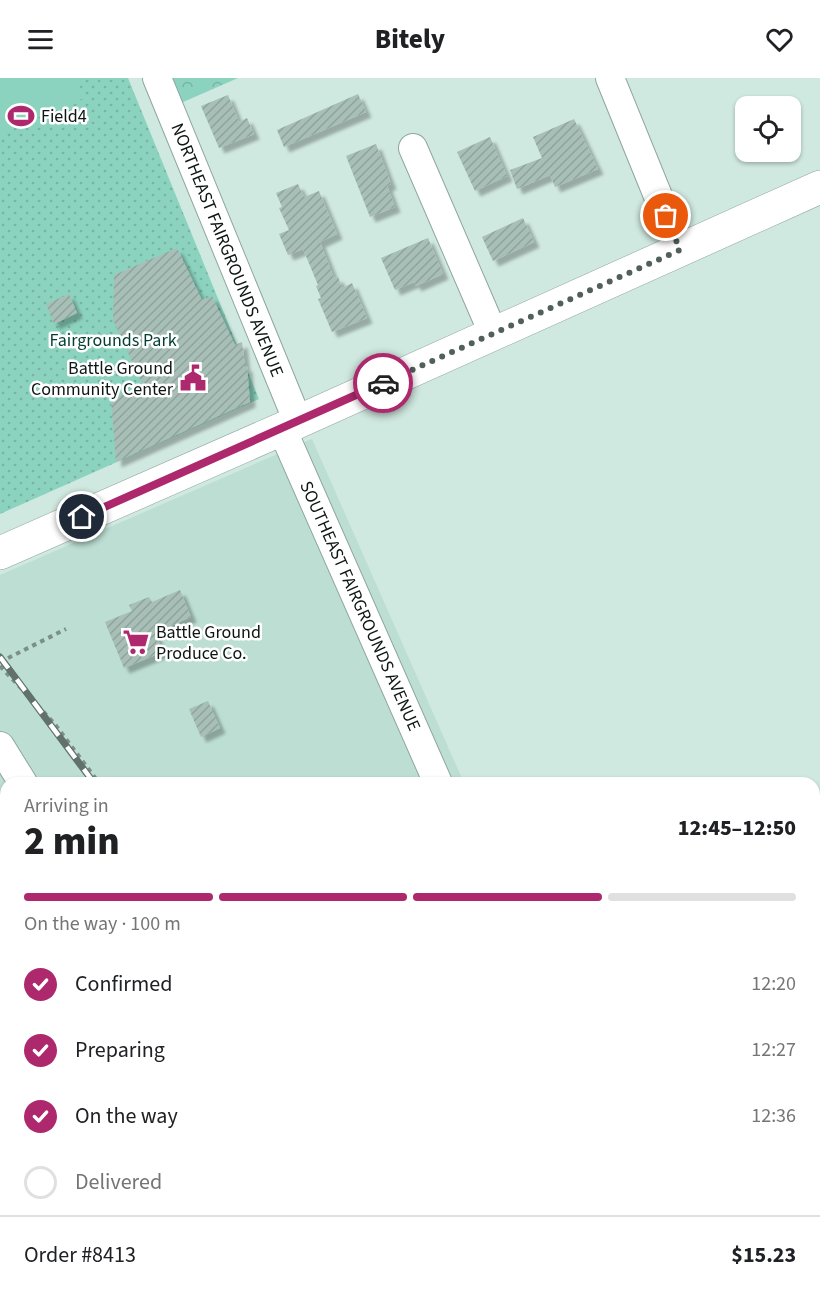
<!DOCTYPE html>
<meta charset="utf-8">
<style>
body{margin:0;font-family:"Source Sans 3",sans-serif;background:#f6f6f6;color:#202124;height:100vh;display:flex;flex-direction:column;font-size:22px;white-space:nowrap}
*{box-sizing:border-box;margin:0}
p{font-size:20px;color:#757577}
.icon{flex:none;width:33px;height:33px;fill:none;stroke:currentColor;stroke-width:2;stroke-linecap:round;stroke-linejoin:round}
.map{position:relative;flex:1;overflow:hidden}
.side{position:absolute;left:0px;top:699px;width:820px;height:530px;display:flex;flex-direction:column;background:#fff;border-radius:18px 18px 0 0;box-shadow:0 2px 4px #0004}
.side>*{flex:none}
.buttons{position:absolute;left:735px;top:18px;display:grid;gap:12px}
.buttons a{display:grid;place-items:center;width:66px;height:66px;border-radius:12px;background:#fff;box-shadow:0 2px 4px #0004;font-size:30px}
.pin{position:absolute;display:grid;place-items:center;width:51px;height:51px;color:#fff;margin:-26px;border:3px solid #fff;border-radius:50%;box-shadow:0 2px 6px #0007}
.courier{position:absolute;display:grid;place-items:center;width:60px;height:60px;margin:-30px;border:4px solid #ae286d;border-radius:50%;background:#fff;color:#222;box-shadow:0 2px 8px #0007}
.summary em{font-style:normal;font-weight:800}
.summary div{display:flex;flex-direction:column-reverse}
.summary{display:flex;align-items:center;justify-content:space-between;height:102px;padding:0 24px}
h1{font-size:39px;font-weight:800;line-height:45px}
.bar{display:grid;grid-template-columns:repeat(4,1fr);gap:9px 6px;align-content:center;height:72px;padding:0 24px}
.bar i{height:8px;border-radius:4px;background:#e0e0e0}
.bar .active{background:#ae286d}
.bar p{grid-column:span 4}
.line{display:flex;align-items:center;gap:15px;padding:0 24px;border-top:2px solid #e0e0e0}
.line div{flex:1}
ol{padding:0 24px;list-style:none}
li{display:flex;align-items:center;gap:18px;height:66px}
li p{margin-inline-start:auto}
li .icon{padding:6px;border-radius:50%;background:#ae286d;color:#fff;stroke-width:4}
li:last-child{color:#757577}
li i{width:33px;height:33px;border:3px solid #e0e0e0;border-radius:50%}
header{display:flex;justify-content:space-between;align-items:center;height:78px;padding:0 24px;background:#fff;font-size:27px;font-weight:800}
.map>svg:first-child{display:block}
.built{fill:#bcded3}
.grass{fill:url(#grass-dots)}
.forest{fill:url(#forest-crowns)}
.garden{fill:#8cd3bf}
.building{fill:url(#building-hatch);filter:url(#shadow)}
.lines{fill:none;stroke-linecap:round;stroke-linejoin:round}
.minor-casing{stroke:#8fa69f;stroke-width:30}
.major-casing{stroke:#8fa69f;stroke-width:34}
.path{stroke:#7d8f8a;stroke-width:4;stroke-dasharray:4.5 4.5;stroke-linecap:butt}
.minor{stroke:#fff;stroke-width:28}
.major{stroke:#fff;stroke-width:33}
.rail-casing{stroke:#61716c;stroke-width:7}
.rail{stroke:#fff;stroke-width:4.5;stroke-dasharray:14;stroke-linecap:butt}
.done{stroke:#51605b;stroke-width:6;stroke-dasharray:0 10.8}
.route{stroke:#ae286d;stroke-width:8}
.labels{text-anchor:middle;dominant-baseline:central;stroke-width:5;stroke-linejoin:round;paint-order:stroke}
.poi-label{font-size:18px;fill:#0d1613;stroke:#fff;text-anchor:start}
.street-label{font-size:18px;fill:#0d1613;stroke:#fff}
.park-label{font-size:18px;fill:#013d31;stroke:#fff}
</style>
<header><svg class="icon" aria-label="menu" viewBox="0 0 24 24"><path d="M4 6h16M4 12h16M4 18h16"/></svg>Bitely<svg class="icon" aria-label="heart" viewBox="0 0 24 24"><path d="M12 20l-8-8c-3-5 5-10 8-4 3-6 11-1 8 4z"/></svg></header>
<div class="map">
<svg width="820" height="1228" viewBox="0 0 820 1228">
<defs>
<pattern id="grass-dots" width="8" height="8" patternUnits="userSpaceOnUse" patternTransform="scale(1.5)"><rect width="8" height="8" fill="#8cd3bf"/><path d="M2 2h.1M6 6h.1" fill="none" stroke="#78b4a3" stroke-width="1.8" stroke-linecap="round"/></pattern>
<pattern id="forest-crowns" width="20" height="18" patternUnits="userSpaceOnUse" patternTransform="scale(1.5)"><rect width="20" height="18" fill="#8cd3bf"/><path d="M2 6a3 3 0 1 1 6 0M12 15a3 3 0 1 1 6 0" fill="none" stroke="#78b4a3"/></pattern>
<pattern id="building-hatch" width="6" height="6" patternUnits="userSpaceOnUse" patternTransform="scale(1.5)"><rect width="6" height="6" fill="#a7bfb7"/><path d="M-1 1l2-2M0 6l6-6M5 7l2-2" fill="none" stroke="#8fa39c"/></pattern>
<filter id="shadow"><feDropShadow dx="5.5" dy="5.5" stdDeviation="1.5" flood-color="#0004"/></filter>
</defs>
<rect width="100%" height="100%" fill="#cfe8e0"/>
<!-- built -->
<g class="built">
<path d="M312,361L464,705H6V1127L0,1113V497Z"/>
<path d="M691,1222L694,1228H535L530,1223Z"/>
<path d="M48,1223H145L132,1228H51Z"/>
</g>
<!-- grass -->
<path class="grass" d="M0,0H128L259,321L0,436Z"/>
<!-- forest -->
<path class="forest" d="M171,0H238L181,25Z"/>
<!-- garden -->
<path class="garden" d="M0,0H77L84,20L0,56Z"/>
<!-- building -->
<g class="building">
<path d="M358,16L366,34L284,69L277,52Z"/>
<path d="M228,17L239,44L247,40L254,56L219,70L201,28Z"/>
<path d="M574,41L598,91L555,109L550,97L517,111L510,92L542,80L533,59Z"/>
<path d="M490,59L507,98L475,113L457,74Z"/>
<path d="M376,66L391,106L387,108L395,129L370,139L346,78Z"/>
<path d="M298,106L304,119L319,113L337,156L320,164L334,200L338,199L342,210L352,205L367,240L332,254L318,221L321,220L316,208L318,207L303,171L288,177L279,156L289,152L279,130L282,129L276,115Z"/>
<path d="M523,140L534,164L493,183L482,159Z"/>
<path d="M428,160L443,196L416,208L414,204L395,212L381,180Z"/>
<path d="M177,170L202,222L212,218L235,267L242,264L245,289L247,288L250,324L116,384L111,321L143,307L113,242L114,197Z"/>
<path d="M69,216L77,235L54,246L46,226Z"/>
<path d="M180,512L191,539L155,555L163,574L124,590L105,544L132,533L129,527L149,519L152,524Z"/>
<path d="M208,623L220,650L201,659L189,631Z"/>
</g>
<g class="lines">
<!-- minor casing -->
<g class="minor-casing">
<g id="minor">
<path d="M157,0L298,344"/>
<path d="M610,0L680,172"/>
<path d="M413,70L493,255"/>
<path d="M282,351L438,705"/>
<path d="M0,668L23,705"/>
<path d="M0,751L6,748"/>
<path d="M0,1030L6,1027"/>
<path d="M393,1222L397,1228"/>
</g>
</g>
<!-- major casing -->
<g class="major-casing">
<path id="major" d="M0,475L282,351L820,109"/>
</g>
<!-- path -->
<g class="path">
<path d="M0,584L66,551"/>
<path d="M0,588L54,645L99,705"/>
<path d="M491,1222L495,1228"/>
</g>
<!-- minor -->
<use href="#minor" class="minor"/>
<!-- major -->
<use href="#major" class="major"/>
<!-- rail casing -->
<g class="rail-casing">
<g id="rail">
<path d="M0,579L94,705"/>
<path d="M463,1222L468,1228"/>
<path d="M486,1222L490,1228"/>
</g>
</g>
<!-- rail -->
<use href="#rail" class="rail"/>
</g>
<g class="lines">
<!-- done -->
<path class="done" d="M383,305L680,172L666,138"/>
<!-- route -->
<path class="route" d="M82,439L383,305"/>
</g>
<!-- icons -->
<defs>
<g id="stadium-bare" transform="scale(2.07)"><path d="M0-5a6.5 5 0 1 0 0 10a6.5 5 0 1 0 0-10ZM-3.5-1.8h7v3.6h-7Z" fill="#ae286d" stroke="#fff" stroke-width="2.5" paint-order="stroke"/></g>
<g id="civic-bare" transform="scale(2.07)"><path d="M-.6-6.5H3V-4.5H.6V-3L4-1V1h2V6H-6V1h2V-1L-.6-3ZM-1.2 2.5V6h2.4V2.5Z" fill="#ae286d" stroke="#fff" stroke-width="2.5" paint-order="stroke"/></g>
<g id="supermarket-bare" transform="scale(2.07)"><path d="M-6-5.5h2.5l.6 2H6L4.5 2H-2.5L-4.4-4H-6ZM-1.5 3.2a1.3 1.3 0 1 0 .1 0ZM3 3.2a1.3 1.3 0 1 0 .1 0Z" fill="#ae286d" stroke="#fff" stroke-width="2.5" paint-order="stroke"/></g>
</defs>
<g fill-rule="evenodd">
<use href="#stadium-bare" x="21" y="38"/>
<use href="#civic-bare" x="193" y="300"/>
<use href="#supermarket-bare" x="136" y="564"/>
</g>
<g class="labels">
<!-- poi labels -->
<g class="poi-label">
<text x="41" y="38">Field4</text>
<text x="173" y="290" text-anchor="end">Battle Ground<tspan x="173" dy="21">Community Center</tspan></text>
<text x="156" y="554">Battle Ground<tspan x="156" dy="21">Produce Co.</tspan></text>
</g>
<!-- street labels -->
<g class="street-label">
<text transform="translate(227 172) rotate(68)">NORTHEAST FAIRGROUNDS AVENUE</text>
<text transform="translate(360 528) rotate(66)">SOUTHEAST FAIRGROUNDS AVENUE</text>
</g>
<!-- park labels -->
<g class="park-label">
<text x="113" y="262">Fairgrounds Park</text>
</g>
</g>
</svg>
<div class="buttons">
<a><svg class="icon" aria-label="locate" viewBox="0 0 24 24"><circle cx="12" cy="12" r="6"/><path d="M12 2v4M12 18v4M2 12h4M18 12h4"/></svg></a>
</div>
<div class="pin" style="left:666px;top:138px;background:#ea580c"><svg class="icon" aria-label="bag" viewBox="0 0 24 24"><path d="M5 8h14l-1 12H6zM9 8a3 3 0 0 1 6 0"/></svg></div>
<div class="pin" style="left:82px;top:439px;background:#1f2937"><svg class="icon" aria-label="home" viewBox="0 0 24 24"><path d="M3 11l9-7 9 7M6 9v11h12V9"/></svg></div>
<div class="courier" style="left:383px;top:305px"><svg class="icon" aria-label="car" viewBox="0 0 24 24"><path d="M5 17H2v-5l4-1 3-4h7l3 4 3 1v5h-3M9 17h6M6 11h13"/><circle cx="7" cy="17" r="2"/><circle cx="17" cy="17" r="2"/></svg></div>
<section class="side">
<div class="summary"><div><h1>2 min</h1><p>Arriving in</p></div><em>12:45–12:50</em></div>
<div class="bar"><i class="active"></i><i class="active"></i><i class="active"></i><i></i><p>On the way · 100 m</p></div>
<ol>
<li><svg class="icon" aria-label="check" viewBox="0 0 24 24"><path d="M5 12l5 5 9-10"/></svg>Confirmed<p>12:20</p></li>
<li><svg class="icon" aria-label="check" viewBox="0 0 24 24"><path d="M5 12l5 5 9-10"/></svg>Preparing<p>12:27</p></li>
<li><svg class="icon" aria-label="check" viewBox="0 0 24 24"><path d="M5 12l5 5 9-10"/></svg>On the way<p>12:36</p></li>
<li><i></i>Delivered</li>
</ol>
<div class="line" style="height:78px"><div>Order #8413</div><b>$15.23</b></div>
</section>
</div>
